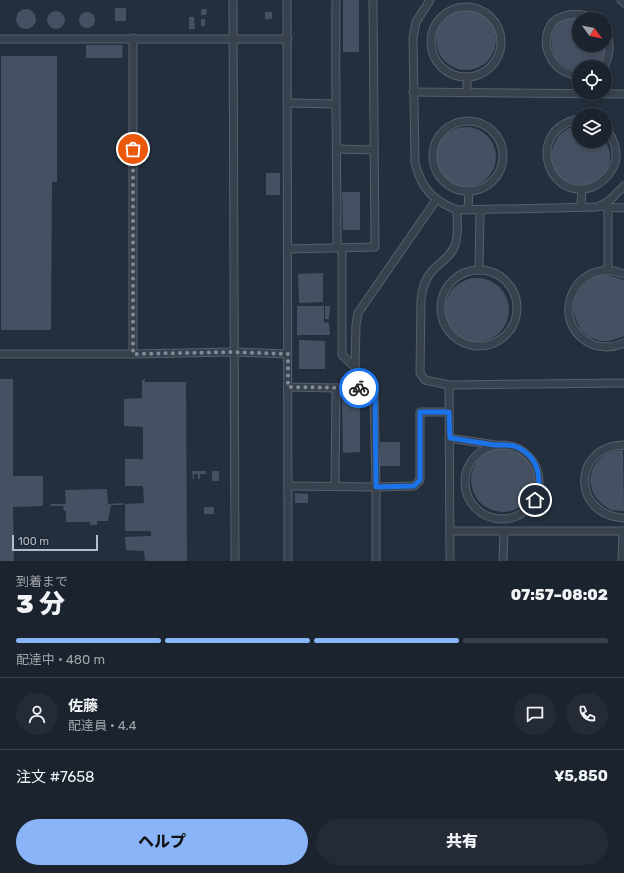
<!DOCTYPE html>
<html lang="ja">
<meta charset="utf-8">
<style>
body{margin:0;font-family:Rubik,"Noto Sans JP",sans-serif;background:#242b36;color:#f1f3f6;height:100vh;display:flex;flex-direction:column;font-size:15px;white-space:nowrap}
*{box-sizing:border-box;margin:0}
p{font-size:13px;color:#a0a4aa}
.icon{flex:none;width:22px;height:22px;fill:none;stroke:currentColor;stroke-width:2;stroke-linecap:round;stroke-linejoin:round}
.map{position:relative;height:561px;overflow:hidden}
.side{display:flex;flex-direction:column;background:#1b232e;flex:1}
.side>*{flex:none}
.needle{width:26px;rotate:122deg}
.buttons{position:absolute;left:572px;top:12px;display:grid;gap:8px}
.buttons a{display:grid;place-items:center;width:40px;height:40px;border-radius:50%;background:#1b232e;box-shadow:0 2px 6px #0003,0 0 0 1px #39404a;font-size:20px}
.scale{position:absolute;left:12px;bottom:10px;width:86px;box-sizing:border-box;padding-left:4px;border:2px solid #b4bcc9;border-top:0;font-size:11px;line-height:14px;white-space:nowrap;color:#b4bcc9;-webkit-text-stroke:3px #1d2633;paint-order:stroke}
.pin{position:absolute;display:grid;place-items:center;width:34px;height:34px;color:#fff;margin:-17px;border:2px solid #fff;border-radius:50%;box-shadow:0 1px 4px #0007}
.courier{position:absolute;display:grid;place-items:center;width:40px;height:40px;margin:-20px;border:3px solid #1a73e8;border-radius:50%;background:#fff;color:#222;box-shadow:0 1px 5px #0007}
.headline em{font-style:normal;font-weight:800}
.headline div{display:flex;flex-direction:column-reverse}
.headline{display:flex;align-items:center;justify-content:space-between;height:68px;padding:0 16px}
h1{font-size:26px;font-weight:800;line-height:30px}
.bar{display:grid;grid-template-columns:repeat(4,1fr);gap:6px 4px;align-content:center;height:48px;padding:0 16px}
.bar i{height:5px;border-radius:3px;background:#39404a}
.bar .active{background:#8ab4f8}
.bar p{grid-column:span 4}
.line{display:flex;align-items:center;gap:10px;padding:0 16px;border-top:1px solid #39404a}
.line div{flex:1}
.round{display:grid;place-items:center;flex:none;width:42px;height:42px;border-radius:21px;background:#242b36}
.button{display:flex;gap:8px;margin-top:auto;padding:8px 16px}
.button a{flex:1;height:46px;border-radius:24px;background:#8ab4f8;color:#111;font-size:16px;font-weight:800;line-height:46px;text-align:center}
.button a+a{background:#242b36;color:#f1f3f6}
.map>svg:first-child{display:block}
.building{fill:#455162}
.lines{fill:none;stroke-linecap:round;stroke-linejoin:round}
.minor-casing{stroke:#565f6c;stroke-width:9}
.minor{stroke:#38414e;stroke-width:7}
.done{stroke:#828b98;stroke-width:4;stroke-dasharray:0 7.2}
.route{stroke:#1a73e8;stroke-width:5}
</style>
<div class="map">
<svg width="624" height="561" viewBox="0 0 624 561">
<rect width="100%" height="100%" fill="#242f3e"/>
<!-- building -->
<g class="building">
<rect x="343" y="0" width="16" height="52"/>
<rect x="115" y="8" width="11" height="13"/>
<path d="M201,9H207L206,15H201Z"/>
<circle cx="26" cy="19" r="10"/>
<circle cx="466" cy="40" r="30"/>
<path d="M578,11L589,12L601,19H579V45H605V23L610,32L611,43L604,60L595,67H579V71L569,69L561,64L555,57L552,48L551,38L554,28L560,19L568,14Z"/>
<circle cx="56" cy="20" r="9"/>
<circle cx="87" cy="20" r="8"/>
<rect x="265" y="12" width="7" height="7"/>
<path d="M189,17H194L195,29H189Z"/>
<rect x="201" y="19" width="4" height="7"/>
<path d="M86,45H123L122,58H86Z"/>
<path d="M1,56H57V182H52L51,330H1Z"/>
<path d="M576,126H579V141H605V139L610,152V162L606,171L600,179L591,184L581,186L571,184L562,179L556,172L552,163L551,153L554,144L559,135L567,129Z"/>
<circle cx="466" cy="157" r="30"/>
<rect x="266" y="173" width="14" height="22"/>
<path d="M342,192H360V230H343Z"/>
<path d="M323,273V302L299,303L298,274Z"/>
<path d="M608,275L624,280V336L610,341H600L589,337L581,330L576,320L573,309L575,299L580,289L588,281L597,276Z"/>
<circle cx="477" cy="310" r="32"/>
<path d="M297,306H324V322L329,323L330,335H297Z"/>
<path d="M325,306H330L329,319H325Z"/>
<path d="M299,340L325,341V369H299Z"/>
<path d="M0,379H13V476H43V506L13,507L14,561H0Z"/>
<path d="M145,379V382H186L187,561H145L144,551L126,550L125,537L151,536V531H125V504L144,503L143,486H125V459H143V427L124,426V399L142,398V380Z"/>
<path d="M342,401H360V452L343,453Z"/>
<rect x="380" y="442" width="20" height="24"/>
<circle cx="503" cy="480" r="32"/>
<path d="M623,450L624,511H622L611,510L603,505L596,498L592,490L590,480L592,470L597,462L604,455L613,451Z"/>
<path d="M192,471H206V474H200V479H198V474H194V479H193Z"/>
<rect x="212" y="471" width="7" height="10"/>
<path d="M107,489L108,504L123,503V505H111L108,521H97V525H90V522H66V511H64L63,506H51L50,504H66L65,490Z"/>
<path d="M295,493L308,494V503H295Z"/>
<rect x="204" y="507" width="10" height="7"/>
</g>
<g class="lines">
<!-- minor casing -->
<g class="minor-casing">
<g id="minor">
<path d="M233,0L235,561"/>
<path d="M287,0L288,561"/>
<path d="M336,0C335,83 337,165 337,248"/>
<path d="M430,0L416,22L413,37L415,163C422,189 432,200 457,210L597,207L609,201L624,186"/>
<path d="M621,0L624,3"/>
<circle cx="466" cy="42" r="35"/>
<path d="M0,39H288"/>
<path d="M579,76C565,74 554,67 549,54C544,43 546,31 553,22C582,0 624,28 604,67"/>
<path d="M413,92L624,94"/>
<path d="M467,92V77"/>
<path d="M288,103L335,104"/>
<path d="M579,119C520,131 552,210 598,184C606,179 612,171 615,163C618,151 614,137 605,129"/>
<circle cx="468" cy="156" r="35"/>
<path d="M338,149L374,150"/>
<path d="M581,207L582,189"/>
<path d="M604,207L624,208"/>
<path d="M608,208V270"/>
<path d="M457,210C457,221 459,234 455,245C451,257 440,262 432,271C425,279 422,289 421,300L420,373L425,380L449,385L624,383"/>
<path d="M468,210L469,190"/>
<path d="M342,248V355L355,367V388"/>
<path d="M288,249L375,247L373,0"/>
<circle cx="479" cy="308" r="38"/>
<path d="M479,270L480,210"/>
<path d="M624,274C574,254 545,325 594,345C604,348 615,347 624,343"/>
<path d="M0,354H133L234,352L288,354"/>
<path d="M133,354V38"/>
<path d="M355,367L356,324L358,313L436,200"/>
<path d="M449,385L450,561"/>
<path d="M288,387L336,388L335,486"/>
<path d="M336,388H368L374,392L376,487L414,486L420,480V412H449"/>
<path d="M449,438L495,445"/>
<path d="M624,445C572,446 571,515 624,518"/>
<circle cx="502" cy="482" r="37"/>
<path d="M288,486L376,487V561"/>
<path d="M451,531H624"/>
<path d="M503,561L504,531"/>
<path d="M622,561L623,531"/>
</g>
</g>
<!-- minor -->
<use href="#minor" class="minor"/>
</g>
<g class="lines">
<!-- done -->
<path class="done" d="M133,149V354L234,352L288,354V387L359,388"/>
<!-- route -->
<path class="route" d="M359,388L372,389L375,396L376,487L414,486L420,480V412H449L450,438C465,440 480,443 496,445C503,445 510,444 517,447C539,457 543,480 535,500"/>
</g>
</svg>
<div class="buttons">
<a><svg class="needle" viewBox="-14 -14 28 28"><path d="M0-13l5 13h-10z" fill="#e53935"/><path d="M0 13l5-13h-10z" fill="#a0a4aa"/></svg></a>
<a><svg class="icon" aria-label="locate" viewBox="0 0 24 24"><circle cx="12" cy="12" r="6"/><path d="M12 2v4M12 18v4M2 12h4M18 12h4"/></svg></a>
<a><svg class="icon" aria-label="layers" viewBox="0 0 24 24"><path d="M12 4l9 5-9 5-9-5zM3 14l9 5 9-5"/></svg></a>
</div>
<div class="scale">100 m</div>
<div class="pin" style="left:133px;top:149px;background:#ea580c"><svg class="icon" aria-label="bag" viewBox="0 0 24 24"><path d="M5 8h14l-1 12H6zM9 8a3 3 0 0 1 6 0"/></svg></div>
<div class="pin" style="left:535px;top:500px;background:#1f2937"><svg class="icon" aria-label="home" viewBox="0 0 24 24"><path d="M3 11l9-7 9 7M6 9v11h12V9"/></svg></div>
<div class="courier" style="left:359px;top:388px"><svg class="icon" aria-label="bike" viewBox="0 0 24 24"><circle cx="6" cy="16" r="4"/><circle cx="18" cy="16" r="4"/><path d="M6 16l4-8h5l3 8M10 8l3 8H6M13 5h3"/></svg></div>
</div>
<section class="side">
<div class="headline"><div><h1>3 分</h1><p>到着まで</p></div><em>07:57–08:02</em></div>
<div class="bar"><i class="active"></i><i class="active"></i><i class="active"></i><i></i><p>配達中 · 480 m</p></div>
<div class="line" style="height:72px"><a class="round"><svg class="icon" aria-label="person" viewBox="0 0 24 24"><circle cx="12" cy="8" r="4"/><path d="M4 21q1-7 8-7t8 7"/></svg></a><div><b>佐藤</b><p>配達員 · 4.4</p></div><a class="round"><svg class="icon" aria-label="chat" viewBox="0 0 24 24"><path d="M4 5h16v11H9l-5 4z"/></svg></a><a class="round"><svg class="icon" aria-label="phone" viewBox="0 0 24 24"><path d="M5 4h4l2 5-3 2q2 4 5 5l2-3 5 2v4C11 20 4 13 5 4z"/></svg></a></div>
<div class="line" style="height:52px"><div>注文 #7658</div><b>¥5,850</b></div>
<div class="button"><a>ヘルプ</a><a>共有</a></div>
</section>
